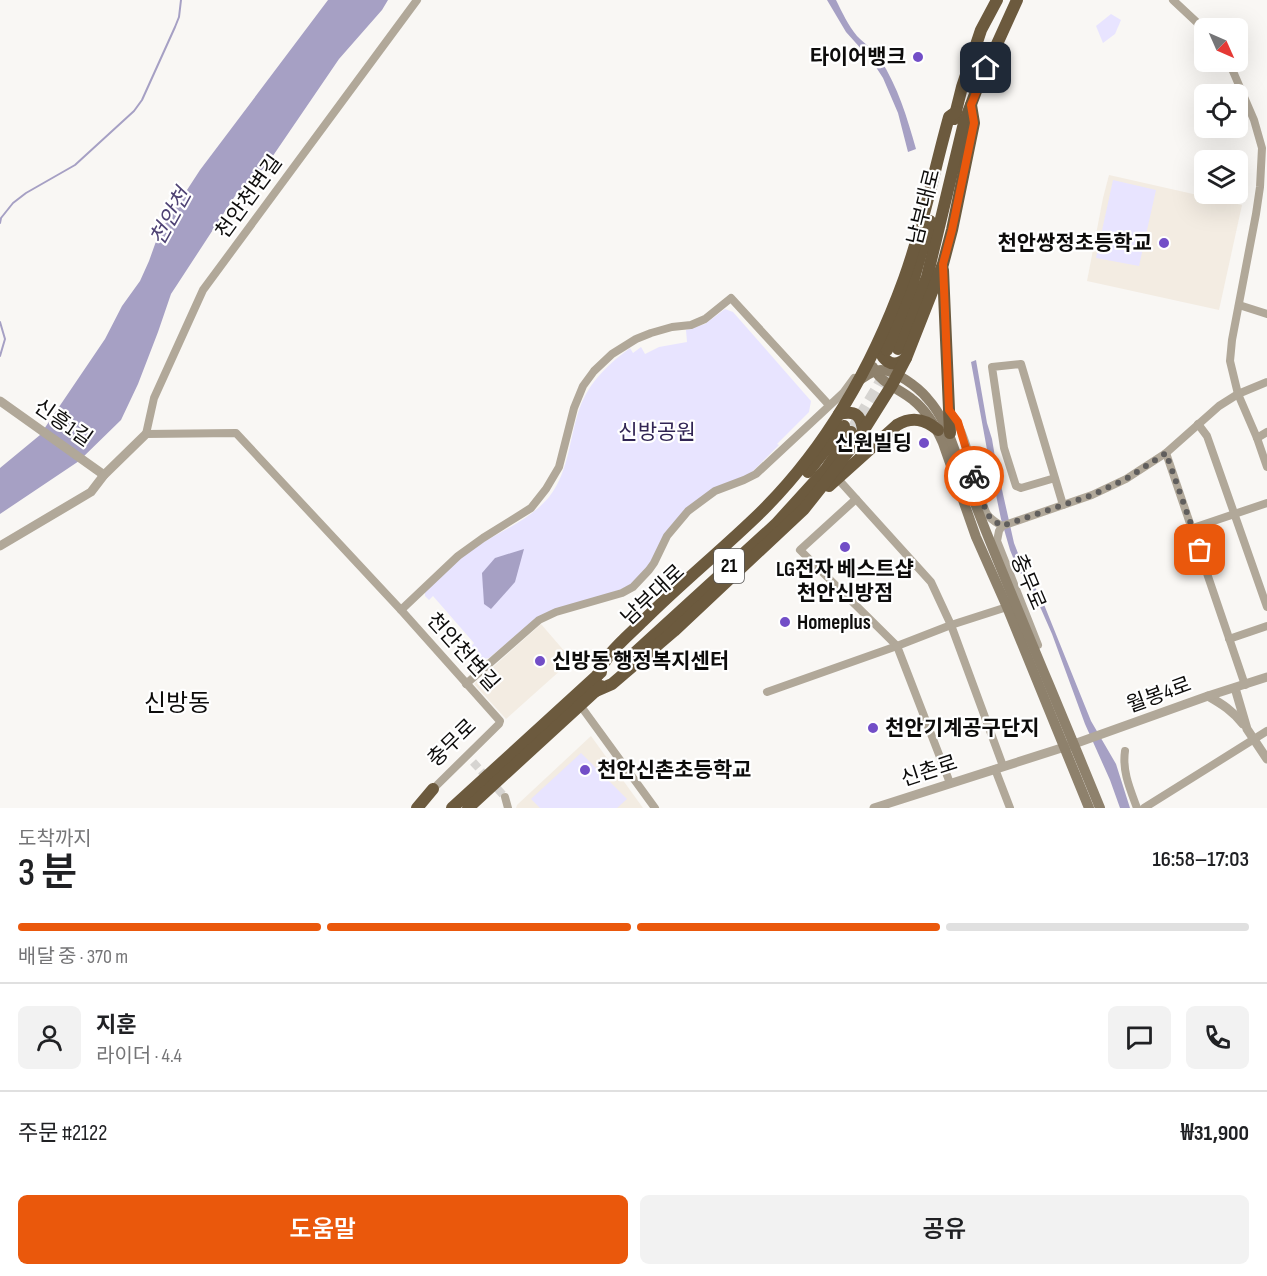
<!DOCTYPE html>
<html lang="ko">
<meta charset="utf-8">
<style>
body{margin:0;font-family:"Sofia Sans Condensed","Noto Sans KR",sans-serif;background:#f2f2f2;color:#202124;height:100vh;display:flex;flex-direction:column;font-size:22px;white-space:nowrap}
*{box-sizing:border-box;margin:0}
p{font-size:20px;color:#757577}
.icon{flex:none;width:33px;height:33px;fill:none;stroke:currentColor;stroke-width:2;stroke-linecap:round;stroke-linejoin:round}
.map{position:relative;height:808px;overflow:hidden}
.details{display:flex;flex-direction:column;background:#fff;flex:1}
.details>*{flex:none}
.needle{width:39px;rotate:135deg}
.controls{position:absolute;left:1194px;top:18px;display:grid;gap:12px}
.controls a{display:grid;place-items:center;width:54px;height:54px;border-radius:9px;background:#fff;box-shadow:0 6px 24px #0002;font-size:30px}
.pin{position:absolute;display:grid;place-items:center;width:51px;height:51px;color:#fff;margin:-26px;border-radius:12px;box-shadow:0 3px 9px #0006}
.courier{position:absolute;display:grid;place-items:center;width:60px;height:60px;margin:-30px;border:4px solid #ea580c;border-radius:50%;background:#fff;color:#222;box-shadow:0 2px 8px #0007}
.overview em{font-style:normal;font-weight:600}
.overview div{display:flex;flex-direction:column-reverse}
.overview{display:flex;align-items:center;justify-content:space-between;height:102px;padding:0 18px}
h1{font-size:39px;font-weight:600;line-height:45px}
.bar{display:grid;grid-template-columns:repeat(4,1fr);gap:9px 6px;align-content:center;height:72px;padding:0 18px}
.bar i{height:8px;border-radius:4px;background:#e0e0e0}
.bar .selected{background:#ea580c}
.bar p{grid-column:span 4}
.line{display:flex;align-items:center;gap:15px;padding:0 18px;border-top:2px solid #e0e0e0}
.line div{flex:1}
.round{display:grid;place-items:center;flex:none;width:63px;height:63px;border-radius:9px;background:#f2f2f2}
.cta{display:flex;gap:12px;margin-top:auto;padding:12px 18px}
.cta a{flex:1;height:69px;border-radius:9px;background:#ea580c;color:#fff;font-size:24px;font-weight:600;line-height:69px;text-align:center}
.cta a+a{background:#f2f2f2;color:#202124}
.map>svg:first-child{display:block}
.built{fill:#f3ece2}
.green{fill:#e8e4ff}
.water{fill:#a6a0c4}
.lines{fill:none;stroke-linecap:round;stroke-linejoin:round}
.stream{stroke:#a6a0c4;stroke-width:2}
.minor-tunnel{stroke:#d6d4d1;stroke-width:8;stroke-dasharray:8 4;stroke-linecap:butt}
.trunk-tunnel{stroke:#d6d4d1;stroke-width:12;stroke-dasharray:12 6;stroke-linecap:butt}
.minor{stroke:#b1a899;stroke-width:8}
.tertiary{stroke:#b1a899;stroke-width:9}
.secondary{stroke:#8e816c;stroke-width:10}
.trunk{stroke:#6c5a3e;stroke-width:12}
.done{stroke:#605e5d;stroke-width:6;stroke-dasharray:0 10.8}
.route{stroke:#ea580c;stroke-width:8}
.poi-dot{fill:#724ec7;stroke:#fff;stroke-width:2}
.labels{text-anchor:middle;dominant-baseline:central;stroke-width:4.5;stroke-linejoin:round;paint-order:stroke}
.shield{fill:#fff;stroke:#565554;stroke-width:1.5}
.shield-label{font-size:20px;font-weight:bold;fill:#0d0c0b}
.poi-label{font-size:21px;font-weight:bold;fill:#0d0c0b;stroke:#fff;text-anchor:start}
.street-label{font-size:21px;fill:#0d0c0b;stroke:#fff}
.park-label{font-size:21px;fill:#312554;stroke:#fff}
.water-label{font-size:22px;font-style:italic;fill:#4e4274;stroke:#fff}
.quarter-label{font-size:24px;fill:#0d0c0b;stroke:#fff}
</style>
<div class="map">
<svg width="1267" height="808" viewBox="0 0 1267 808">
<rect width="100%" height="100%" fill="#f9f7f4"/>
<!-- built -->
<g class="built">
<path d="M1109,175L1242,205L1219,310L1087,281L1103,198Z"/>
<path d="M541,624L572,660L506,719L474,684Z"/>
<path d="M591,736L643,808H516L517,805Z"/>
</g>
<!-- green -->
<g class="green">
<path d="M1111,14L1121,20L1115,34L1103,43L1096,26Z"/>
<path d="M1113,180L1156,190L1139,266L1096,258Z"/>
<path d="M725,309L733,312L811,401L809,412L777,444L779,445L751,473L686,509L669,528L654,557L644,572L632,584L619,590L536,618L489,658L482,659L471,647L474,643L433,596L429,600L425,596V591C441,577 456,561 473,549C498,532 529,521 549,497C571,469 569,433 582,402C592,379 611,362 630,348L633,353L641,347L645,354L659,347L687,342L686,330L705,324Z"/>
<path d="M581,753L627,799L617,808H540L531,799Z"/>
</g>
<!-- water -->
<g class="water">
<path d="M328,0H388L382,10L339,59L266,166L237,193L171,294L158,332L138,384L121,420L79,461L0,514V468L40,435L105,339L122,306L140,281L149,261L159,233L200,170Z"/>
<path d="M827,0H836C842,12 848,25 857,36C865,44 874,50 880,59C898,87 907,117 916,149L908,152L898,113L883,78L872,61L846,32Z"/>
<path d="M976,360L987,423L992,439L996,463L1014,543L1021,561L1043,602L1091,721L1116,764L1130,808H1120L1110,780L1085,724L1052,634L1041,609L1017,567L1010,550L1001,519L990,466L971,362Z"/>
<path d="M524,549L515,582L491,609L484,604L482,573L495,558Z"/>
</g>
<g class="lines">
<!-- stream -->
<g class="stream">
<path d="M0,223L1,218L13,203L26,193L75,165L134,111L142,100L175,27L179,17L181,0"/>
<path d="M0,322L5,339L0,356"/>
</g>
<!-- minor-tunnel -->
<path class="minor-tunnel" d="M473,762L505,797"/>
<!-- trunk-tunnel -->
<path class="trunk-tunnel" d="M851,432L878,387L898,349"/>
<!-- minor -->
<g class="minor">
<path d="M417,0L203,290L154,398L146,434L236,433L401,610L500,721L499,724L433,789"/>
<path d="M1173,0L1204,29"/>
<path d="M1229,62L1254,120L1262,148L1260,187L1256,214L1232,340L1230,361L1238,394L1257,438L1267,467"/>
<path d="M1239,305L1267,314"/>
<path d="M951,413C968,436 971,469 981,497C983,502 984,509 987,514C991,520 997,523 1002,526"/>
<path d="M1198,424L1207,436L1267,607"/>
<path d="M1257,438L1267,432"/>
<path d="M1166,453L1245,685"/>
<path d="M1055,478L1021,488L1016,486L1004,448L992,367L1021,364L1063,505"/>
<path d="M856,499L931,582L951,625L1003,766"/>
<path d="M1193,528L1267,503"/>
<path d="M401,610L458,556L483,538L531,508L546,489L559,467L574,408L583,386L594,371L612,354L636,339L651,333L672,327L691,325L705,319L731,298L829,405"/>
<path d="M1229,639L1267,626"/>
<path d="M1038,645L997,541L999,531L1002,526L1092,495L1126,479L1166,453L1219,406L1238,394L1267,382"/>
<path d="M466,684L539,620L556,612L622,593L633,587L649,570L654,563L667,536L688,511L715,491L744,480L756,474L843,393L854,378"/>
<path d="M767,692L897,646L800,550L856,499L838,479"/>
<path d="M580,705L655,808"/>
<path d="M1125,751C1122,771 1130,789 1137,808"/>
<path d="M995,769L1010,808"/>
<path d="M950,783L897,646L951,625L1007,607"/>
<path d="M505,797L508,808"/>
<path d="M1144,808L1267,731"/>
</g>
<!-- tertiary -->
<g class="tertiary">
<path d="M0,401L104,475"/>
<path d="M0,546L91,492L104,475L146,434"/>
<path d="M1235,688L1247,729L1267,759"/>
<path d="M1208,696C1222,704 1233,711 1243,724"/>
<path d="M874,808L1074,744L1208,696L1267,677"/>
</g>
<!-- secondary -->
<g class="secondary">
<path d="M873,367C880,383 900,389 913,400C927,411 936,427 943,443L976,537L1007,607L1089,808"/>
<path d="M861,379C867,375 874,370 881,370C895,370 918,387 927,398C945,418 950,438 959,462C968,486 978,511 987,534C1024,626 1063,717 1100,808"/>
</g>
<!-- trunk -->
<g class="trunk">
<path d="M954,119L962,87L981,30L997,0"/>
<path d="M943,270L950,433"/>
<path d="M879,343C879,359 893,371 906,358"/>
<path d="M898,349L927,277L964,123L978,86L1017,0"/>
<path d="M887,350L913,282L930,221"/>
<path d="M839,414C855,410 861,415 863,430"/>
<path d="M808,472L844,426"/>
<path d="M829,486L897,425C912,416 925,419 938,430"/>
<path d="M628,659L776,524L826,469L851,432"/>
<path d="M597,676C601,668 605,660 611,653C621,641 633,631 643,621C681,583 722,550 760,513C827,447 872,367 904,279C923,227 934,171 949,117L956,112"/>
<path d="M596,691L612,684L674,631L804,509L827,480L860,436L892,385L906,358L943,264L952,230L974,123L971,105"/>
<path d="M417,808L433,789"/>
<path d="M452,808L601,672"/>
<path d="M468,808L601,686"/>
</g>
</g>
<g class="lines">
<!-- done -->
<path class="done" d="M974,476L987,514L994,521L1002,526L1092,495L1126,479L1166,453L1200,550"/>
<!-- route -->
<path class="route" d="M974,476L958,422L949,410L943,264L952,230L974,123L971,105L986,68"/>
</g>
<!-- markers -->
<g class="poi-dot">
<circle cx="918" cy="57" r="6"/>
<circle cx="1164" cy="243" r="6"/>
<circle cx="924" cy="443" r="6"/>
<circle cx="845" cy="547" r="6"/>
<circle cx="785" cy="622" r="6"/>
<circle cx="540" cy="661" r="6"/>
<circle cx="873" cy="728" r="6"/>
<circle cx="585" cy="770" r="6"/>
</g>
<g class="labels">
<!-- shield labels -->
<rect class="shield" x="714" y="549" width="30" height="34" rx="4.5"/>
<g class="shield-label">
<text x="729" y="566">21</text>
</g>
<!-- poi labels -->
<g class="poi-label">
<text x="906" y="57" text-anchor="end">타이어뱅크</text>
<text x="1152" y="243" text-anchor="end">천안쌍정초등학교</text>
<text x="912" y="443" text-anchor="end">신원빌딩</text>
<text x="845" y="569" text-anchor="middle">LG전자 베스트샵<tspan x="845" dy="24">천안신방점</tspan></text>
<text x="797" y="622">Homeplus</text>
<text x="552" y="661">신방동 행정복지센터</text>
<text x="885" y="728">천안기계공구단지</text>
<text x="597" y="770">천안신촌초등학교</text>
</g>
<!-- street labels -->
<g class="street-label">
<text transform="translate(249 197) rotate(-54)">천안천변길</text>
<text transform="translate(924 207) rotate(-76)">남부대로</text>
<text transform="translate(63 423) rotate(35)">신흥1길</text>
<text transform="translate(1028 582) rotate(67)">충무로</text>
<text transform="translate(653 595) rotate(-43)">남부대로</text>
<text transform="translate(463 652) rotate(48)">천안천변길</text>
<text transform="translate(1159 695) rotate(-20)">월봉4로</text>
<text transform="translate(452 743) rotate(-44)">충무로</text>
<text transform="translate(929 771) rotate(-18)">신촌로</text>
</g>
<!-- park labels -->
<g class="park-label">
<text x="657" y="432">신방공원</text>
</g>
<!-- water labels -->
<g class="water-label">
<text transform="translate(171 217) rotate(-61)">천안천</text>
</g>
<!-- quarter labels -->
<g class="quarter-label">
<text x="177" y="703">신방동</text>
</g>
</g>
</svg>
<div class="controls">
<a><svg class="needle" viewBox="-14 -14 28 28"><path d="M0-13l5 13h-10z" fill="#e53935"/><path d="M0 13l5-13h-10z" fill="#757577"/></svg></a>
<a><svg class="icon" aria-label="locate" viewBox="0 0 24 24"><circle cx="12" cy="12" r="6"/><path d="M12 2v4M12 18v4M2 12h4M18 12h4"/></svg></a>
<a><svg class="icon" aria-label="layers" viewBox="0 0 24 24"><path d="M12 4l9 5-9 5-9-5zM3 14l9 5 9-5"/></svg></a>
</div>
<div class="pin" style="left:1200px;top:550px;background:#ea580c"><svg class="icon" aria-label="bag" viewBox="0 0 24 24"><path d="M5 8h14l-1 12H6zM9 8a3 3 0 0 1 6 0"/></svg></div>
<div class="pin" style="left:986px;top:68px;background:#1f2937"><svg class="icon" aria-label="home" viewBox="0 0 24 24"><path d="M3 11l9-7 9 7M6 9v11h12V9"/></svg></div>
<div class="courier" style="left:974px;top:476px"><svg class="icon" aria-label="bike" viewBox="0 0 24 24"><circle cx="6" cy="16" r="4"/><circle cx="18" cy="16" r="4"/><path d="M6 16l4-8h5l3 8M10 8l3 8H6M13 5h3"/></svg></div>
</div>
<section class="details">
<div class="overview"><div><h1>3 분</h1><p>도착까지</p></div><em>16:58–17:03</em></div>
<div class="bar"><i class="selected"></i><i class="selected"></i><i class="selected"></i><i></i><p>배달 중 · 370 m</p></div>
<div class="line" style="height:108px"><a class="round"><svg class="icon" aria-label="person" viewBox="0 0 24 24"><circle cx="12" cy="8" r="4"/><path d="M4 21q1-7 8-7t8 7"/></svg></a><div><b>지훈</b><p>라이더 · 4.4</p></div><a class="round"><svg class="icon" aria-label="chat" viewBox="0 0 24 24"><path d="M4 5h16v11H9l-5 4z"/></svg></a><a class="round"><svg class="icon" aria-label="phone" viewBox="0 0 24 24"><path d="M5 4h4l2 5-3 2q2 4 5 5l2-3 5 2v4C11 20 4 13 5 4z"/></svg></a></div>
<div class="line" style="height:78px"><div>주문 #2122</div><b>₩31,900</b></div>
<div class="cta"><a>도움말</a><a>공유</a></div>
</section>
